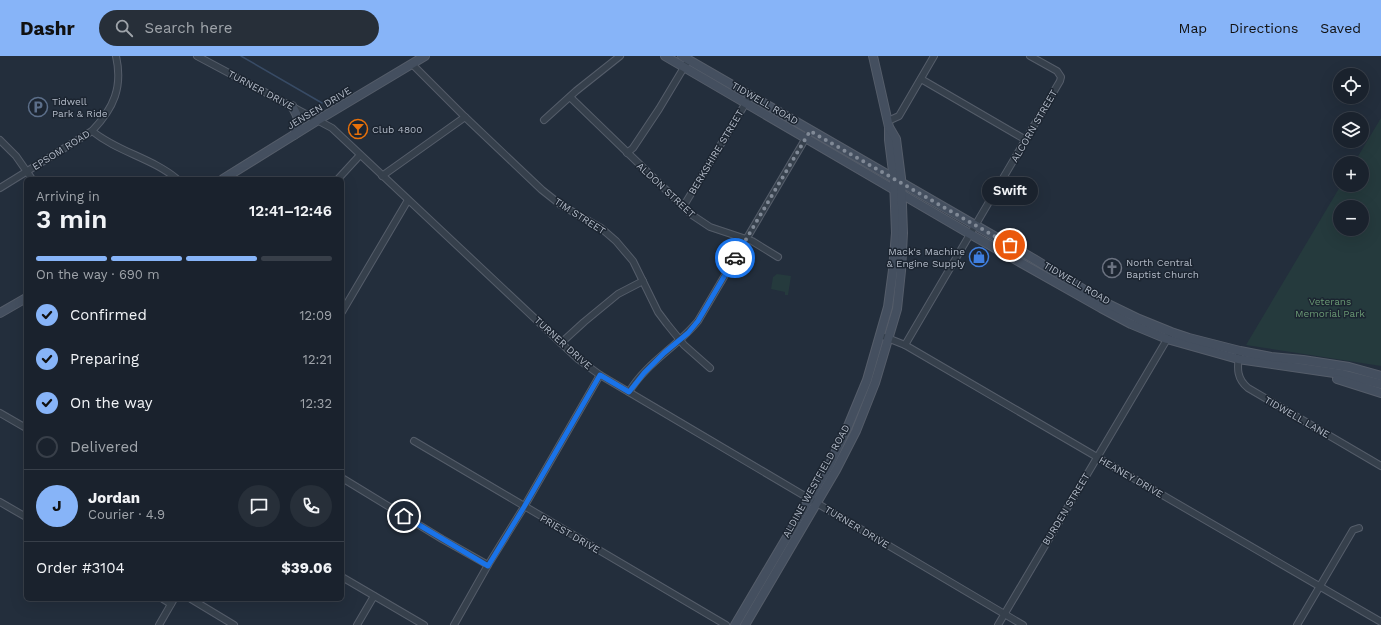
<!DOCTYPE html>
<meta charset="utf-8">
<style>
body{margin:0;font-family:"Work Sans",sans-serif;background:#272f39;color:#f1f3f6;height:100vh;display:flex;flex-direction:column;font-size:15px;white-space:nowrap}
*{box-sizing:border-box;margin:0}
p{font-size:13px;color:#9fa4aa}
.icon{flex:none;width:22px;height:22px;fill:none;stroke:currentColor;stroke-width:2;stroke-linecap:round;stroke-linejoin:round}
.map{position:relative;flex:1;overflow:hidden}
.sheet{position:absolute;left:24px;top:121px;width:320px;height:424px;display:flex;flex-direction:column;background:#1a222d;border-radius:6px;box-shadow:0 4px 16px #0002,0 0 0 1px #383f49}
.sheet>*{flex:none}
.tools{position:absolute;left:1333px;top:12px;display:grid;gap:8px}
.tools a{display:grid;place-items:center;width:36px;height:36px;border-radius:50%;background:#1a222d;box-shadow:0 4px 16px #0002,0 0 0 1px #383f49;font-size:20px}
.pin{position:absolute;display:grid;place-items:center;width:34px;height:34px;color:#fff;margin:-17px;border:2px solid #fff;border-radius:50%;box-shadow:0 1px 4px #0007}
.courier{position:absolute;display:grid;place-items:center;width:40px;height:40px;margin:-20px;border:3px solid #1a73e8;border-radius:50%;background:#fff;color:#222;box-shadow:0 1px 5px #0007}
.bubble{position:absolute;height:28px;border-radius:14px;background:#1a222d;box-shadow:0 4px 16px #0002,0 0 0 1px #383f49;font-size:13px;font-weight:600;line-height:28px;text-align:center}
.headline em{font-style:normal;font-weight:600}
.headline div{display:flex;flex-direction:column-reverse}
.headline{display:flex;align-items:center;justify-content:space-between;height:68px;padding:0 12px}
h1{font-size:26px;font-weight:600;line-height:30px}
.bar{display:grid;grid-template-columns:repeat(4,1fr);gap:6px 4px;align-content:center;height:48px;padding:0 12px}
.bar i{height:5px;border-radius:3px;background:#383f49}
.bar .on{background:#87b4f8}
.bar p{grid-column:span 4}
.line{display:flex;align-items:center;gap:10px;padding:0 12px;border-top:1px solid #383f49}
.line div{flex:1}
.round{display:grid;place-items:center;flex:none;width:42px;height:42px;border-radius:21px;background:#272f39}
ol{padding:0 12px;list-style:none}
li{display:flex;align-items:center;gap:12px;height:44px}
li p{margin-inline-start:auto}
li .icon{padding:4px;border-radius:50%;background:#87b4f8;color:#111;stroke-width:4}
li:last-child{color:#9fa4aa}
li i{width:22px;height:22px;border:2px solid #383f49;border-radius:50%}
header{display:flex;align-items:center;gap:24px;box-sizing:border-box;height:56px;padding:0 20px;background:#87b4f8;color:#111}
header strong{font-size:19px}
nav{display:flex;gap:22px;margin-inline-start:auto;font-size:14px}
.search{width:280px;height:36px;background:#272f39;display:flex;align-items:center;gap:10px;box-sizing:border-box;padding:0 14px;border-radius:22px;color:#9fa4aa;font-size:15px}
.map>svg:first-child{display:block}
.green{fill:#253a3d;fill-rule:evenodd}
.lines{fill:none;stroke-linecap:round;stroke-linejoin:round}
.stream{stroke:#384b65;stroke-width:1.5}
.street-casing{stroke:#555d6a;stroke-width:8}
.secondary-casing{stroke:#555d6a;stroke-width:10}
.street{stroke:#36404c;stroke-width:6}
.secondary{stroke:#444f5f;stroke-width:8}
.done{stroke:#808996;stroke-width:4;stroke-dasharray:0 7.2}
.route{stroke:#1a73e8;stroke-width:5}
.labels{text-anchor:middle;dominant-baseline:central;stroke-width:3;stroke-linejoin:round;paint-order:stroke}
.street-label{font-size:10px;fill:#b2bac7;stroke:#1c2531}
.poi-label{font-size:10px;fill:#b2bac7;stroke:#1c2531;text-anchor:start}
.park-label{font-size:10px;fill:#699873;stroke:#1c2531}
</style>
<header>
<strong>Dashr</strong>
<div class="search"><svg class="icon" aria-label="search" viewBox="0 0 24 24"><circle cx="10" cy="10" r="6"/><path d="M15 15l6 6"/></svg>Search here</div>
<nav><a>Map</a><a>Directions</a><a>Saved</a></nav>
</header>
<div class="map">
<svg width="1381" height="569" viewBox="0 0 1381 569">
<rect width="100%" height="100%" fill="#232e3c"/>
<!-- green -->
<g class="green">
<path d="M1381,62V310L1246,289L1341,129H1362V107H1354ZM1340,151H1362V173H1340Z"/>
<path d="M777,218L791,220L788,239H785V236L771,233L773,221Z"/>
</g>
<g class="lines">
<!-- stream -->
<path class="stream" d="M241,0L322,47"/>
<!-- street casing -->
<g class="street-casing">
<g id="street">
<path d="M197,0L332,72L578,303L600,319L1023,569"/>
<path d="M412,8L465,61L542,134L561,149L601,172L616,185L633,205L658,256L667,268L684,289L710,312"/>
<path d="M921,23L1026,84"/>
<path d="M570,41L692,159L710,171L752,185L778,201"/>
<path d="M544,64L576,35L620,0"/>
<path d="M888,65L899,60L934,0"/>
<path d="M92,75C118,96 152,102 177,123"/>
<path d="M0,84L16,100L32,123"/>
<path d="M627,97L633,92L659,53L686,8"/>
<path d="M382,120L465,61"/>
<path d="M338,123L360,99"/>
<path d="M0,132L92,75C114,52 123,31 116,0"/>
<path d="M683,151L750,40"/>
<path d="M342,256L408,144"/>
<path d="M885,281L905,289L1097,401L1381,566"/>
<path d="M561,287L584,266L618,238L643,225"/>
<path d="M905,289L1060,25L1061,21L1057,15L1030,0"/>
<path d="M1239,299C1237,313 1237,323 1248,332L1381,410"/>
<path d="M629,336C646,307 677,291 698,265L810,75"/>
<path d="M0,357L26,372"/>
<path d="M414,385L726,569"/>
<path d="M342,422L442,483L488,509"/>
<path d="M0,446L26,461"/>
<path d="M342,521L424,569"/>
<path d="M163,543L171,548"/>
<path d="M191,543L234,569"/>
<path d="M159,569L174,543"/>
<path d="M357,569L374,540"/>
<path d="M454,569L488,509L524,451L600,319"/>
<path d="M998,569L1169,280"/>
<path d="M1297,569L1353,474L1359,472"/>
</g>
</g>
<!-- secondary casing -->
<g class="secondary-casing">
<g id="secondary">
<path d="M665,0L970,178L1101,252L1131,268L1167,283L1238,303L1341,318L1381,328"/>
<path d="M682,0L1034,203L1104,246L1139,263L1171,276L1189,282L1240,295L1271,301L1303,304L1349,311L1381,320"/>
<path d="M292,50C299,62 301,66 294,79"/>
<path d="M223,123L318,64L425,0"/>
<path d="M0,257L26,242"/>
<path d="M1337,323L1381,337"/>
<path d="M735,569L829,410L848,370L867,324L888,251L893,214L896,177L894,124L889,84V72"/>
<path d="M745,569L836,414L856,375L875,327L897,253L901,215L903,177L901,122L896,83L889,71L873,0"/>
</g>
</g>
<!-- street -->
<use href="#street" class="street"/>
<!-- secondary -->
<use href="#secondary" class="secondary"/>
</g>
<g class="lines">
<!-- done -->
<path class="done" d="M735,202L810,75L1010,189"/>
<!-- route -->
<path class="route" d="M404,460L488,510L524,451L600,319L629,336L644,317L664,297L688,277L698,265L735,202"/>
</g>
<!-- icons -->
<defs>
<g id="parking-ring" transform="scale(1)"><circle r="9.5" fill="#1c2531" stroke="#5c6f8a" stroke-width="1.5"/><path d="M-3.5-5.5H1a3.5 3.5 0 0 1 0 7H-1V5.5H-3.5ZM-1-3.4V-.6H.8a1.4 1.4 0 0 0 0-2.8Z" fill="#5c6f8a"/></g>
<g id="bar-ring" transform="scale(1)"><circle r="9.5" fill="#1c2531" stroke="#e8710a" stroke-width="1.5"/><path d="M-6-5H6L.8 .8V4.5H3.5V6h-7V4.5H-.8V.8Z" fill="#e8710a"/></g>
<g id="shop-ring" transform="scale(1)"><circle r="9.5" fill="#1c2531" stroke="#3f7fe0" stroke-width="1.5"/><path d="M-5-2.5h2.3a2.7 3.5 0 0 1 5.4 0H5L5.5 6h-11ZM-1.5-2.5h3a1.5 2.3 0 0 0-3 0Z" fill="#3f7fe0"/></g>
<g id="church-ring" transform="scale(1)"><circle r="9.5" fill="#1c2531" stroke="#6b7280" stroke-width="1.5"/><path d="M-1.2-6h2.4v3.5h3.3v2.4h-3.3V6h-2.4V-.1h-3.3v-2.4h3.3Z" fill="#6b7280"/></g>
</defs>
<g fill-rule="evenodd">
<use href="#parking-ring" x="38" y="51"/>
<use href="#bar-ring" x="358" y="73"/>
<use href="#shop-ring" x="979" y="201"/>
<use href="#church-ring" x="1112" y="212"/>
</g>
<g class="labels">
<!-- street labels -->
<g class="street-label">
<text transform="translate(261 34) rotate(28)">TURNER DRIVE</text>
<text transform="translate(765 47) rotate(30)">TIDWELL ROAD</text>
<text transform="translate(319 52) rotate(-31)">JENSEN DRIVE</text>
<text transform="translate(1034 70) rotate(-60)">ALCORN STREET</text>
<text transform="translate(61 94) rotate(-32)">EPSOM ROAD</text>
<text transform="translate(716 96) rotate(-59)">BERKSHIRE STREET</text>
<text transform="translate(666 134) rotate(43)">ALDON STREET</text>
<text transform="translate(580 160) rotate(33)">TIM STREET</text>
<text transform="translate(1077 227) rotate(30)">TIDWELL ROAD</text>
<text transform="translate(563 287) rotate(42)">TURNER DRIVE</text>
<text transform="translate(1297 361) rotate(30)">TIDWELL LANE</text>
<text transform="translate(1131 421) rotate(30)">HEANEY DRIVE</text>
<text transform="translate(816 425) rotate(-61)">ALDINE WESTFIELD ROAD</text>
<text transform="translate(1066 453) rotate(-59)">BURDEN STREET</text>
<text transform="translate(857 471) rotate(31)">TURNER DRIVE</text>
<text transform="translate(570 478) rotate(30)">PRIEST DRIVE</text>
</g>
<!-- poi labels -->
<g class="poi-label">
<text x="52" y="45">Tidwell<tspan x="52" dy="12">Park &amp; Ride</tspan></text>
<text x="372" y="73">Club 4800</text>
<text x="965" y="195" text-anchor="end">Mack's Machine<tspan x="965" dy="12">&amp; Engine Supply</tspan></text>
<text x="1126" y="206">North Central<tspan x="1126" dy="12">Baptist Church</tspan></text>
</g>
<!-- park labels -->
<g class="park-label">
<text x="1330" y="245">Veterans<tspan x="1330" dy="12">Memorial Park</tspan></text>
</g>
</g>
</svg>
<div class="tools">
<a><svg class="icon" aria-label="locate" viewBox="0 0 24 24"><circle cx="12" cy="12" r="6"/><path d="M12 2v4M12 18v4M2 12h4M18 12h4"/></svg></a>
<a><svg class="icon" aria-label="layers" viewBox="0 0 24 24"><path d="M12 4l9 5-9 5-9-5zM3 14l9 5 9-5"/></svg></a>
<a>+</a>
<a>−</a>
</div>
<div class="pin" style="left:1010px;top:189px;background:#ea580c"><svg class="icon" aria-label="bag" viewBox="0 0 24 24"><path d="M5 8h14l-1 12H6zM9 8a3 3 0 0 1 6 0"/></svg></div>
<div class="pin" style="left:404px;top:460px;background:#1f2937"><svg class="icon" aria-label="home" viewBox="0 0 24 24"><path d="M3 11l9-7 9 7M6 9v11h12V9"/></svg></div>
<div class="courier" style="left:735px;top:202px"><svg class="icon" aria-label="car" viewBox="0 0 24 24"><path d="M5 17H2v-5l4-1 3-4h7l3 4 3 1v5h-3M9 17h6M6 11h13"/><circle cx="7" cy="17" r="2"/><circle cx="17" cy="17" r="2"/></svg></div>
<div class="bubble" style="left:982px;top:121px;width:56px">Swift</div>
<section class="sheet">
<div class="headline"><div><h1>3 min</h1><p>Arriving in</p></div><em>12:41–12:46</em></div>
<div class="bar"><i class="on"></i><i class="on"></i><i class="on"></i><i></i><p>On the way · 690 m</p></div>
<ol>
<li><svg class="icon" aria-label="check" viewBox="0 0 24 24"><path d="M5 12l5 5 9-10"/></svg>Confirmed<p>12:09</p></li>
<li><svg class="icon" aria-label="check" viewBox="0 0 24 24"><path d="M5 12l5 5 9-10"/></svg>Preparing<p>12:21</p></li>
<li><svg class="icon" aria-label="check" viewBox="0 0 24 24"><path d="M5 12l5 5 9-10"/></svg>On the way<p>12:32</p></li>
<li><i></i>Delivered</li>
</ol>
<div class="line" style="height:72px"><b class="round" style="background:#87b4f8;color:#111">J</b><div><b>Jordan</b><p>Courier · 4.9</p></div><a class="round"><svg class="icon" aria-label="chat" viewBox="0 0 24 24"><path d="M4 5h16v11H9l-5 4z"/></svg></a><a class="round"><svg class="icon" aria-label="phone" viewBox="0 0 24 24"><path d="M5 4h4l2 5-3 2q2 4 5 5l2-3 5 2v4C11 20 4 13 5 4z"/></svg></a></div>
<div class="line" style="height:52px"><div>Order #3104</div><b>$39.06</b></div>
</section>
</div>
